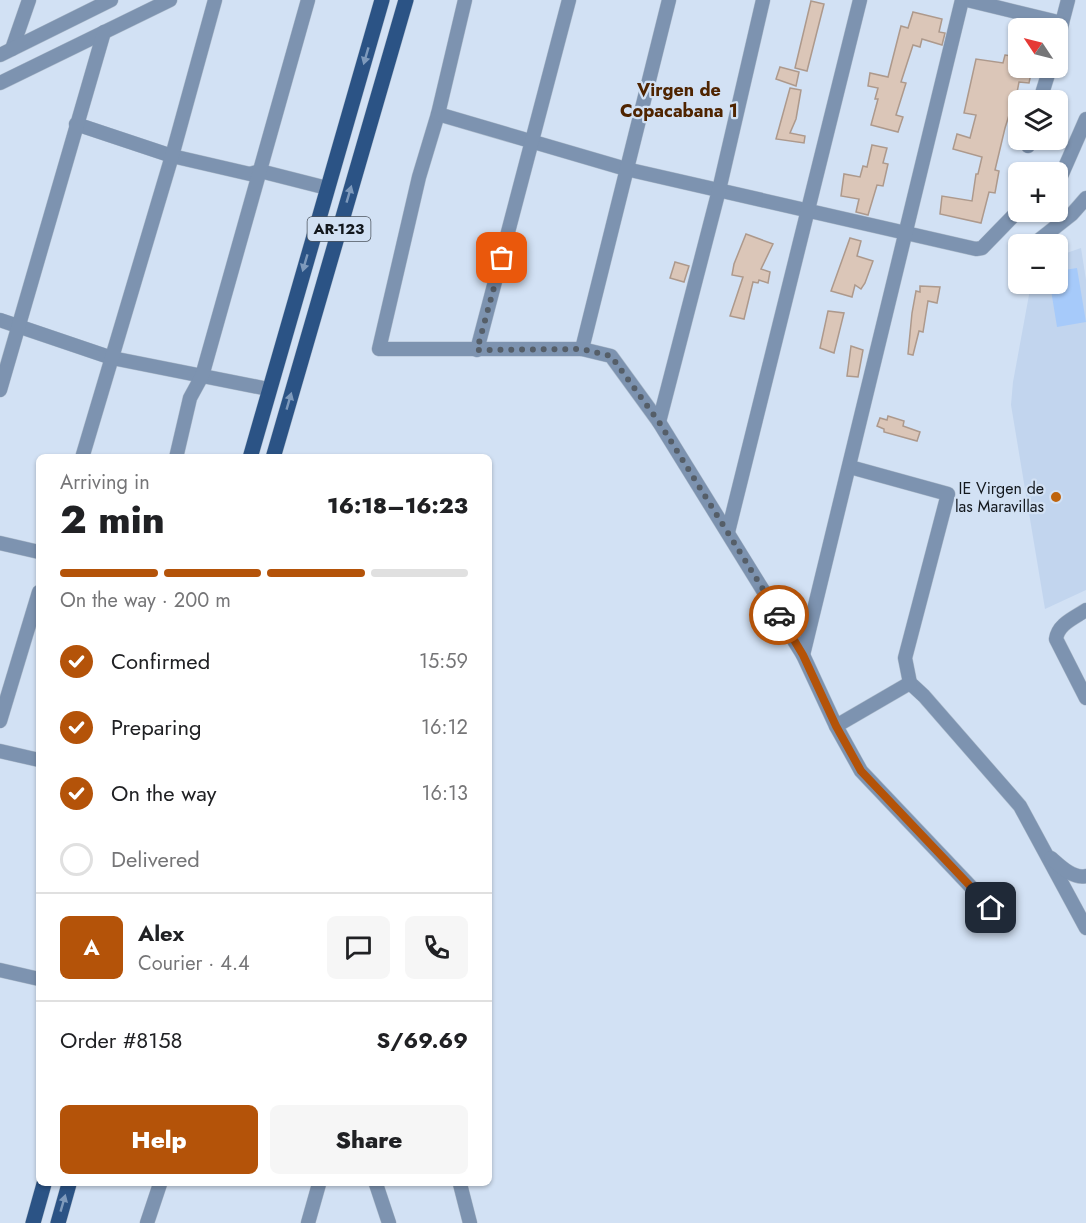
<!DOCTYPE html>
<meta charset="utf-8">
<style>
body{margin:0;font-family:Jost,sans-serif;background:#f6f6f6;color:#202124;height:100vh;display:flex;flex-direction:column;font-size:22px;white-space:nowrap}
*{box-sizing:border-box;margin:0}
p{font-size:20px;color:#757577}
.icon{flex:none;width:33px;height:33px;fill:none;stroke:currentColor;stroke-width:2;stroke-linecap:round;stroke-linejoin:round}
.map{position:relative;flex:1;overflow:hidden}
.drawer{position:absolute;left:36px;top:454px;width:456px;height:732px;display:flex;flex-direction:column;background:#fff;border-radius:9px;box-shadow:0 2px 4px #0004}
.drawer>*{flex:none}
.needle{width:39px;rotate:305deg}
.fabs{position:absolute;left:1008px;top:18px;display:grid;gap:12px}
.fabs a{display:grid;place-items:center;width:60px;height:60px;border-radius:9px;background:#fff;box-shadow:0 2px 4px #0004;font-size:30px}
.pin{position:absolute;display:grid;place-items:center;width:51px;height:51px;color:#fff;margin:-26px;border-radius:12px;box-shadow:0 3px 9px #0006}
.courier{position:absolute;display:grid;place-items:center;width:60px;height:60px;margin:-30px;border:4px solid #b45309;border-radius:50%;background:#fff;color:#222;box-shadow:0 2px 8px #0007}
.head em{font-style:normal;font-weight:800}
.head div{display:flex;flex-direction:column-reverse}
.head{display:flex;align-items:center;justify-content:space-between;height:102px;padding:0 24px}
h1{font-size:39px;font-weight:800;line-height:45px}
.bar{display:grid;grid-template-columns:repeat(4,1fr);gap:9px 6px;align-content:center;height:72px;padding:0 24px}
.bar i{height:8px;border-radius:4px;background:#e0e0e0}
.bar .active{background:#b45309}
.bar p{grid-column:span 4}
.line{display:flex;align-items:center;gap:15px;padding:0 24px;border-top:2px solid #e0e0e0}
.line div{flex:1}
.round{display:grid;place-items:center;flex:none;width:63px;height:63px;border-radius:9px;background:#f6f6f6}
ol{padding:0 24px;list-style:none}
li{display:flex;align-items:center;gap:18px;height:66px}
li p{margin-inline-start:auto}
li .icon{padding:6px;border-radius:50%;background:#b45309;color:#fff;stroke-width:4}
li:last-child{color:#757577}
li i{width:33px;height:33px;border:3px solid #e0e0e0;border-radius:50%}
.cta{display:flex;gap:12px;margin-top:auto;padding:12px 24px}
.cta a{flex:1;height:69px;border-radius:9px;background:#b45309;color:#fff;font-size:24px;font-weight:800;line-height:69px;text-align:center}
.cta a+a{background:#f6f6f6;color:#202124}
.map>svg:first-child{display:block}
.built{fill:#c2d5ee}
.green{fill:#a6cafa}
.building{fill:#dbc6b8;stroke:#ad998c;stroke-width:1.5}
.lines{fill:none;stroke-linecap:round;stroke-linejoin:round}
.minor-casing{stroke:#afbdcd;stroke-width:15}
.major-casing{stroke:#afbdcd;stroke-width:16}
.minor{stroke:#7d93b0;stroke-width:14}
.major{stroke:#2b5385;stroke-width:15}
.oneway{fill:#7e9abc}
.done{stroke:#555e68;stroke-width:6;stroke-dasharray:0 10.8}
.route{stroke:#b45309;stroke-width:8}
.poi-dot{fill:#bf640d;stroke:#d2e1f4;stroke-width:2}
.labels{text-anchor:middle;dominant-baseline:central;stroke-width:4.5;stroke-linejoin:round;paint-order:stroke}
.shield{fill:#d2e1f4;stroke:#4c545e;stroke-width:1.5}
.shield-label{font-size:15px;font-weight:bold;fill:#12171d}
.poi-label{font-size:16px;fill:#12171d;stroke:#d2e1f4;text-anchor:end}
.neighbourhood-label{font-size:18px;font-weight:bold;fill:#4f2400;stroke:#d2e1f4}
</style>
<div class="map">
<svg width="1086" height="1223" viewBox="0 0 1086 1223">
<rect width="100%" height="100%" fill="#d2e1f4"/>
<!-- built -->
<path class="built" d="M1081,248L1086,280V590L1045,609L1011,405L1013,382L1031,284H1058V256Z"/>
<!-- green -->
<path class="green" d="M1077,268L1086,322L1057,327L1050,284H1058V271Z"/>
<!-- building -->
<g class="building">
<path d="M811,1L824,4L807,71L795,68Z"/>
<path d="M913,12L942,19L939,32L945,33L942,45L922,39L920,47L913,45L901,82L906,83L896,115L903,117L898,132L871,125L878,99H875L878,88L868,86L870,73L888,77L901,26L908,28Z"/>
<path d="M1005,55L1018,57V68L1032,69L1029,83L1019,82L1013,113L1010,112L1005,128L995,170L999,171L995,193L989,192L981,223L940,214L942,196L972,201L976,174H978L982,157L953,149L957,134L970,138L976,115L964,113L976,59L1003,63Z"/>
<path d="M780,67L799,72L796,86L776,79Z"/>
<path d="M790,88L801,90L796,119L790,133L805,136L804,143L776,139Z"/>
<path d="M872,145L887,148L883,163L888,164L883,186L877,185L868,215L856,212L859,199L841,196L844,174L860,177L863,166L867,167Z"/>
<path d="M746,234L773,244L761,269L770,272L768,283L759,280L758,283L753,282L744,319L730,316L743,277L732,275L734,264Z"/>
<path d="M850,238L861,241L857,256L873,261L865,283L861,289L855,285L852,297L831,291Z"/>
<path d="M675,262L689,266L684,282L670,278Z"/>
<path d="M920,286L940,287L937,303L928,301L923,332L919,331L913,355L908,354L912,313L916,291L920,292Z"/>
<path d="M828,311L844,313L834,353L820,348Z"/>
<path d="M851,346L863,350L858,377L847,376Z"/>
<path d="M888,416L904,421L903,426L920,432L917,441L884,432V429L877,426L880,418L887,420Z"/>
</g>
<g class="lines">
<!-- minor casing -->
<g class="minor-casing">
<g id="minor">
<path d="M465,0L438,114L419,177L379,349H582L611,356L659,422L803,655L836,726L861,771L991,908"/>
<path d="M967,0L1062,23L1058,40"/>
<path d="M1062,23L1068,0"/>
<path d="M12,49L29,0"/>
<path d="M0,55L111,0"/>
<path d="M0,83L170,0"/>
<path d="M1040,100L1050,68"/>
<path d="M438,114L626,169L976,249L982,248L1018,211"/>
<path d="M76,124L172,156L250,174L260,171L327,188"/>
<path d="M1028,146L1030,140"/>
<path d="M1058,183L1086,119"/>
<path d="M1034,244L1072,214L1086,198"/>
<path d="M0,320L112,358L268,389"/>
<path d="M582,349L669,0"/>
<path d="M477,350L569,0"/>
<path d="M0,390L104,32"/>
<path d="M659,422L719,190L763,0"/>
<path d="M82,458L172,156L215,0"/>
<path d="M176,458L190,398L202,376L308,0"/>
<path d="M850,467L948,494L905,658L910,683L924,696L1020,806L1086,928"/>
<path d="M728,532L860,0"/>
<path d="M0,543L39,552"/>
<path d="M1086,610C1074,618 1058,624 1056,639L1086,698"/>
<path d="M803,655L962,0"/>
<path d="M0,721L39,592"/>
<path d="M836,726L910,683"/>
<path d="M0,751L39,760"/>
<path d="M1051,858C1060,866 1073,879 1086,876"/>
<path d="M0,970L39,979"/>
<path d="M376,1184L389,1223"/>
<path d="M460,1184L470,1223"/>
<path d="M147,1223L160,1184"/>
<path d="M308,1223L319,1184"/>
</g>
</g>
<!-- major casing -->
<g class="major-casing">
<g id="major">
<path d="M250,458L382,0"/>
<path d="M273,458L406,0"/>
<path d="M33,1223L44,1184"/>
<path d="M58,1223L69,1184"/>
</g>
</g>
<!-- minor -->
<use href="#minor" class="minor"/>
<!-- major -->
<use href="#major" class="major"/>
</g>
<!-- one-way arrows -->
<defs><path id="oneway-solid" d="M-6-.8H1V-3.2L6.5 0L1 3.2V.8H-6Z" transform="scale(1.5)"/></defs>
<g class="oneway">
<use href="#oneway-solid" transform="translate(366 56) rotate(106)"/>
<use href="#oneway-solid" transform="translate(349 194) rotate(-74)"/>
<use href="#oneway-solid" transform="translate(305 263) rotate(106)"/>
<use href="#oneway-solid" transform="translate(289 401) rotate(-74)"/>
<use href="#oneway-solid" transform="translate(63 1203) rotate(-74)"/>
</g>
<g class="lines">
<!-- done -->
<path class="done" d="M502,258L477,350L582,349L611,356L659,422L779,615"/>
<!-- route -->
<path class="route" d="M779,615L803,655L836,726L861,771L991,908"/>
</g>
<!-- markers -->
<circle class="poi-dot" cx="1056" cy="497" r="6"/>
<g class="labels">
<!-- shield labels -->
<rect class="shield" x="307.5" y="217" width="63" height="24" rx="4.5"/>
<g class="shield-label">
<text x="339" y="229">AR-123</text>
</g>
<!-- poi labels -->
<g class="poi-label">
<text x="1044" y="488">IE Virgen de<tspan x="1044" dy="18">las Maravillas</tspan></text>
</g>
<!-- neighbourhood labels -->
<g class="neighbourhood-label">
<text x="679" y="90">Virgen de<tspan x="679" dy="21">Copacabana 1</tspan></text>
</g>
</g>
</svg>
<div class="fabs">
<a><svg class="needle" viewBox="-14 -14 28 28"><path d="M0-13l5 13h-10z" fill="#e53935"/><path d="M0 13l5-13h-10z" fill="#757577"/></svg></a>
<a><svg class="icon" aria-label="layers" viewBox="0 0 24 24"><path d="M12 4l9 5-9 5-9-5zM3 14l9 5 9-5"/></svg></a>
<a>+</a>
<a>−</a>
</div>
<div class="pin" style="left:502px;top:258px;background:#ea580c"><svg class="icon" aria-label="bag" viewBox="0 0 24 24"><path d="M5 8h14l-1 12H6zM9 8a3 3 0 0 1 6 0"/></svg></div>
<div class="pin" style="left:991px;top:908px;background:#1f2937"><svg class="icon" aria-label="home" viewBox="0 0 24 24"><path d="M3 11l9-7 9 7M6 9v11h12V9"/></svg></div>
<div class="courier" style="left:779px;top:615px"><svg class="icon" aria-label="car" viewBox="0 0 24 24"><path d="M5 17H2v-5l4-1 3-4h7l3 4 3 1v5h-3M9 17h6M6 11h13"/><circle cx="7" cy="17" r="2"/><circle cx="17" cy="17" r="2"/></svg></div>
<section class="drawer">
<div class="head"><div><h1>2 min</h1><p>Arriving in</p></div><em>16:18–16:23</em></div>
<div class="bar"><i class="active"></i><i class="active"></i><i class="active"></i><i></i><p>On the way · 200 m</p></div>
<ol>
<li><svg class="icon" aria-label="check" viewBox="0 0 24 24"><path d="M5 12l5 5 9-10"/></svg>Confirmed<p>15:59</p></li>
<li><svg class="icon" aria-label="check" viewBox="0 0 24 24"><path d="M5 12l5 5 9-10"/></svg>Preparing<p>16:12</p></li>
<li><svg class="icon" aria-label="check" viewBox="0 0 24 24"><path d="M5 12l5 5 9-10"/></svg>On the way<p>16:13</p></li>
<li><i></i>Delivered</li>
</ol>
<div class="line" style="height:108px"><b class="round" style="background:#b45309;color:#fff">A</b><div><b>Alex</b><p>Courier · 4.4</p></div><a class="round"><svg class="icon" aria-label="chat" viewBox="0 0 24 24"><path d="M4 5h16v11H9l-5 4z"/></svg></a><a class="round"><svg class="icon" aria-label="phone" viewBox="0 0 24 24"><path d="M5 4h4l2 5-3 2q2 4 5 5l2-3 5 2v4C11 20 4 13 5 4z"/></svg></a></div>
<div class="line" style="height:78px"><div>Order #8158</div><b>S/69.69</b></div>
<div class="cta"><a>Help</a><a>Share</a></div>
</section>
</div>
